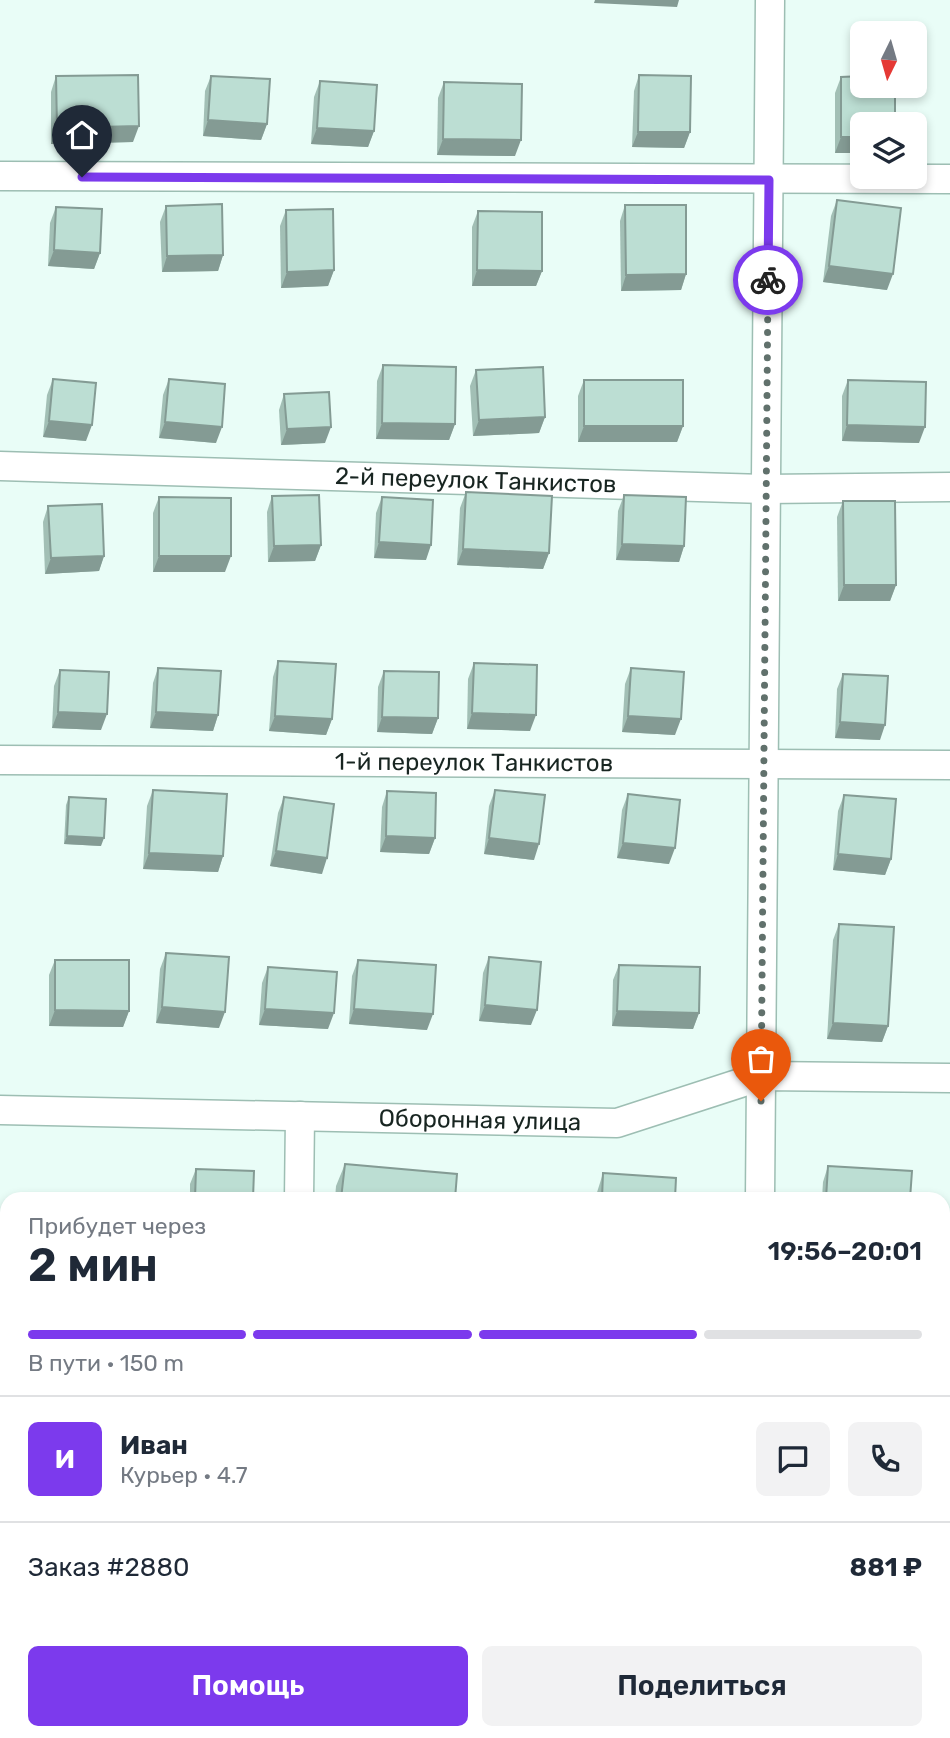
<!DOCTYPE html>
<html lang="ru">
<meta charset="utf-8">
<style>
body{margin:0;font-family:Rubik,sans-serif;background:#f2f2f3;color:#1f2937;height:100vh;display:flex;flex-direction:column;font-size:26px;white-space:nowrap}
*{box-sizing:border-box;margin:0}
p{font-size:23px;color:#747a83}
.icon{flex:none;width:38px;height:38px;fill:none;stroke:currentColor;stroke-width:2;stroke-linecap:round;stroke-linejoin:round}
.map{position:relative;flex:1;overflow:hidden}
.panel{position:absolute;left:0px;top:1192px;width:950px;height:548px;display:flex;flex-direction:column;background:#fff;border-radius:21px 21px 0 0;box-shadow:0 4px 10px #0003}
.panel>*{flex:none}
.needle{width:46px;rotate:185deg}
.buttons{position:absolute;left:850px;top:21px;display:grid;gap:14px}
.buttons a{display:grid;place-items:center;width:77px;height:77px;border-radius:10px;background:#fff;box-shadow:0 4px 10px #0003;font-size:35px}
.pin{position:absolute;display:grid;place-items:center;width:60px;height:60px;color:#fff;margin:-72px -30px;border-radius:50% 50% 50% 0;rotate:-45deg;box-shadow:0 0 7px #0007}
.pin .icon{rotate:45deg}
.courier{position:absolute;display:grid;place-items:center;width:70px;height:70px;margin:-35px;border:5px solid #7c3aed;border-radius:50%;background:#fff;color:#222;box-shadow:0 2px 9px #0007}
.head em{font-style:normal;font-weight:600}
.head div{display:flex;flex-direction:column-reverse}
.head{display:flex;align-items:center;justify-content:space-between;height:119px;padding:0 28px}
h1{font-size:46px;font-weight:600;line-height:52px}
.bar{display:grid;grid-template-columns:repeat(4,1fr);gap:10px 7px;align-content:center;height:84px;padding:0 28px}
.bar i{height:9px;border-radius:5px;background:#e0e1e3}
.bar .selected{background:#7c3aed}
.bar p{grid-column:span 4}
.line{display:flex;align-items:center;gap:18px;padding:0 28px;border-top:2px solid #e0e1e3}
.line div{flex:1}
.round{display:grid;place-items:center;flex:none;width:74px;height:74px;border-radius:10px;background:#f2f2f3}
.action{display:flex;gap:14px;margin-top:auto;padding:14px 28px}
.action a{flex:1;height:80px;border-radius:10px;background:#7c3aed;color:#fff;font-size:28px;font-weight:600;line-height:80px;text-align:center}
.action a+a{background:#f2f2f3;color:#1f2937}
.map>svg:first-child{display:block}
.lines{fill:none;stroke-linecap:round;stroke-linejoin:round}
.minor-casing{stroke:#9dbeb3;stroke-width:31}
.minor{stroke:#fff;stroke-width:28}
.wall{fill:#a2bfb5}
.shaded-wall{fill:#849b94}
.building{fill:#bcded3;stroke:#849b94;stroke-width:2}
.done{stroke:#61716c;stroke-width:7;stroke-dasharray:0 12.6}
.route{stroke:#7c3aed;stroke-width:9}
.labels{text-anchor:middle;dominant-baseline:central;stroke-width:7;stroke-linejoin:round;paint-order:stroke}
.street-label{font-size:24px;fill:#182521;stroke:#e9fdf7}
</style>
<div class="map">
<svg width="950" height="1738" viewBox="0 0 950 1738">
<rect width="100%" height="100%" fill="#e9fdf7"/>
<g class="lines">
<!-- minor casing -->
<g class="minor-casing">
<g id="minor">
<path d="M0,176L950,179"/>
<path id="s1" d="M0,466L765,489L950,487"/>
<path id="s2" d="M0,760L950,765"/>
<path id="s3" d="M0,1110L617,1123L762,1076L950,1078"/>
<path d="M299,1199L300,1116"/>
<path d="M760,1199L770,0"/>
<path d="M291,1738V1732"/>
<path d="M755,1738V1732"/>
</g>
</g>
<!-- minor -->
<use href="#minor" class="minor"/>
</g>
<!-- wall -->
<g class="wall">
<path d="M639,75L690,132L684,148L632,147L634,91Z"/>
<path d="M56,76L133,142L51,144V92Z"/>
<path d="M211,76L267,124L261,140L203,136L205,91Z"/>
<path d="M841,77L863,124V153H835V93Z"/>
<path d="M320,81L374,131L368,147L311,144L314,97Z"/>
<path d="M444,82L515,156L437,155L438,98Z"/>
<path d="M837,200L887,290L823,282L831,216Z"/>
<path d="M625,205L686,274L681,290L621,291L620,221Z"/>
<path d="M166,206L223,255L218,271L162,272L160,222Z"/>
<path d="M56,207L100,253L94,269L48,266L50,223Z"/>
<path d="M286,210L334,270L328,286L281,288L280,226Z"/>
<path d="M478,211L542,271L536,286H472V227Z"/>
<path d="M383,365L455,424L449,440L376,439L377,381Z"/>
<path d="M476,370L545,417L539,433L473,436L470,386Z"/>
<path d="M53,379L86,441L43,437L47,395Z"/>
<path d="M169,379L216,443L159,438L163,395Z"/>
<path d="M584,380L683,426L677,442H578V396Z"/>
<path d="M848,380L919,443L842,441V396Z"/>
<path d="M284,394L325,443L281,445L279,410Z"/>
<path d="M466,492L549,553L543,569L457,565L460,508Z"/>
<path d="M624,495L684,546L679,562L616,560L618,511Z"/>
<path d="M272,496L321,545L315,561L268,562L267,512Z"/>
<path d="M159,497L225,572H153V513Z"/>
<path d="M382,497L426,560L374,558L376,513Z"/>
<path d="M843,501L896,585L890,601H838L837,517Z"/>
<path d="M48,506L104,556L99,571L45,574L43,522Z"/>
<path d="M278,661L332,719L326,735L269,731L273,677Z"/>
<path d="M474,663L530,731L467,729L468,679Z"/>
<path d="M158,668L218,715L213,731L150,728L153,683Z"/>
<path d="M631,668L675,735L622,732L625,684Z"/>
<path d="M60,670L101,730L52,728L54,686Z"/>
<path d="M384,671L438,718L432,734L377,732L378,687Z"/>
<path d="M843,674L880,740L835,738L837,689Z"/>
<path d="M153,790L223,856L218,872L143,869L147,806Z"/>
<path d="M495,790L534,860L484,854L489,806Z"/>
<path d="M387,791L435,838L429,854L380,852L382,807Z"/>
<path d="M628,794L669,864L617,858L622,810Z"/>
<path d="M844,795L891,859L885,875L833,870L838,811Z"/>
<path d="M69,797L101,846L64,844L66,805Z"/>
<path d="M284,797L322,874L270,866L278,813Z"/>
<path d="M839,924L888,1026L882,1042L827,1039L833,940Z"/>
<path d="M166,953L219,1028L156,1023L160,969Z"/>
<path d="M489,957L531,1025L479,1021L483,973Z"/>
<path d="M55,960L129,1011L123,1027L49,1026V975Z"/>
<path d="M358,960L427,1030L349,1024L352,976Z"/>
<path d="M619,965L699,1013L693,1029L612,1026L613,980Z"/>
<path d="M268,967L328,1029L259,1025L262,983Z"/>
<path d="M345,1164L455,1199H335L336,1186Z"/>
<path d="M828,1166L910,1199H822L823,1182Z"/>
<path d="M196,1169L253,1199H190V1184Z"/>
<path d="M603,1173L675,1199H595Z"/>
<rect x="168" y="1732" width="73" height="6"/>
<rect x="332" y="1732" width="55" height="6"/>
<path d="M631,1732H681V1736L680,1738H631Z"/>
<path d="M837,1732H920V1738H836Z"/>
</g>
<!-- shaded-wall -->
<g class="shaded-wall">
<path d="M595,0H679L677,7L594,3Z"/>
<path d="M208,120L267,124L261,140L203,136Z"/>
<path d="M139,126L133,142L51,144L57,128Z"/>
<path d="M317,128L374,131L368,147L311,144Z"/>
<path d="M638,132H690L684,148L632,147Z"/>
<path d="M841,137H863V153H835Z"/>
<path d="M443,139L521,140L515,156L437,155Z"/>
<path d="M54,250L100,253L94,269L48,266Z"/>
<path d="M223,255L218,271L162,272L167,256Z"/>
<path d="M829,266L893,274L887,290L823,282Z"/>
<path d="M334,270L328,286L281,288L287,272Z"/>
<path d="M477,270L542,271L536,286H472Z"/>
<path d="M686,274L681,290L621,291L626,275Z"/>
<path d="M545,417L539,433L473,436L479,420Z"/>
<path d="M49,421L92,425L86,441L43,437Z"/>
<path d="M165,422L222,427L216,443L159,438Z"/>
<path d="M382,423L455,424L449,440L376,439Z"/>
<path d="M847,425L925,427L919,443L842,441Z"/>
<path d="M584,426H683L677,442H578Z"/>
<path d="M331,427L325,443L281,445L287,429Z"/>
<path d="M379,542L431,545L426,560L374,558Z"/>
<path d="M622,544L684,546L679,562L616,560Z"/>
<path d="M321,545L315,561L268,562L274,546Z"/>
<path d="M463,549L549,553L543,569L457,565Z"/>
<path d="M104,556L99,571L45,574L51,558Z"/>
<path d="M159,556H231L225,572H153Z"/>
<path d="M844,585H896L890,601H838Z"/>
<path d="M58,712L107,714L101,730L52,728Z"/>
<path d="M156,712L218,715L213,731L150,728Z"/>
<path d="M472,713L536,715L530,731L467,729Z"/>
<path d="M275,716L332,719L326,735L269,731Z"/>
<path d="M628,716L681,719L675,735L622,732Z"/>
<path d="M382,717L438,718L432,734L377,732Z"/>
<path d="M840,722L885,725L880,740L835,738Z"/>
<path d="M67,836L104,838L101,846L64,844Z"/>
<path d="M386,836L435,838L429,854L380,852Z"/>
<path d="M489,838L539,844L534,860L484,854Z"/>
<path d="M623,843L675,848L669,864L617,858Z"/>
<path d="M276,851L327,858L322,874L270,866Z"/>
<path d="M149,853L223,856L218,872L143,869Z"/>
<path d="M838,854L891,859L885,875L833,870Z"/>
<path d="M485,1005L537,1010L531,1025L479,1021Z"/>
<path d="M162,1007L225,1012L219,1028L156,1023Z"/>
<path d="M265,1009L334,1013L328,1029L259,1025Z"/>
<path d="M354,1009L433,1014L427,1030L349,1024Z"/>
<path d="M55,1010L129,1011L123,1027L49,1026Z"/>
<path d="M617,1011L699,1013L693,1029L612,1026Z"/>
<path d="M833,1023L888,1026L882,1042L827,1039Z"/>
<rect x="0" y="1458" width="7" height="16"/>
<path d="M0,1714L7,1715V1719L0,1738Z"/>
<path d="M637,1735L681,1736L680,1738H636Z"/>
</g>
<!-- building -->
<g class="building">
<path d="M138,75L139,126L57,128L56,76Z"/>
<path d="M639,75L691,76L690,132H638Z"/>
<path d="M211,76L270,79L267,124L208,120Z"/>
<path d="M863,76V86H895V124H863V137H841V77Z"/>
<path d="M320,81L377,85L374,131L317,128Z"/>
<path d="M444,82L522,84L521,140L443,139Z"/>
<path d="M837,200L901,208L893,274L829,266Z"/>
<path d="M222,204L223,255L167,256L166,206Z"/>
<path d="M625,205H686V274L626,275Z"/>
<path d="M56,207L102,209L100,253L54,250Z"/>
<path d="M333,209L334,270L287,272L286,210Z"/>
<path d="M478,211L542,212V271L477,270Z"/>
<path d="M383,365L456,367L455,424L382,423Z"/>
<path d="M543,367L545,417L479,420L476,370Z"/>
<path d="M53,379L96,383L92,425L49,421Z"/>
<path d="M169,379L225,384L222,427L165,422Z"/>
<rect x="584" y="380" width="99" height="46"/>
<path d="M848,380L926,382L925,427L847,425Z"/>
<path d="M329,392L331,427L287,429L284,394Z"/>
<path d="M466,492L552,496L549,553L463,549Z"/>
<path d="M319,495L321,545L274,546L272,496Z"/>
<path d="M624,495L686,497L684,546L622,544Z"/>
<path d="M159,497L231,498V556H159Z"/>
<path d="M382,497L433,500L431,545L379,542Z"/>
<path d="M843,501H895L896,585H844Z"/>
<path d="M102,504L104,556L51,558L48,506Z"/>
<path d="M278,661L336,664L332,719L275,716Z"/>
<path d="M474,663L537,665L536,715L472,713Z"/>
<path d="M158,668L221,671L218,715L156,712Z"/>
<path d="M631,668L684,672L681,719L628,716Z"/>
<path d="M60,670L109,672L107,714L58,712Z"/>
<path d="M384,671L439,672L438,718L382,717Z"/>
<path d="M843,674L888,676L885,725L840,722Z"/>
<path d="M153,790L227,794L223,856L149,853Z"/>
<path d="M495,790L545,795L539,844L489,838Z"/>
<path d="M387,791L436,793L435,838L386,836Z"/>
<path d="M628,794L680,800L675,848L623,843Z"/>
<path d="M844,795L896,799L891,859L838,854Z"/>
<path d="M69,797L106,799L104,838L67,836Z"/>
<path d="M284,797L334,804L327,858L276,851Z"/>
<path d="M839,924L894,927L888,1026L833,1023Z"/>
<path d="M166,953L229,957L225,1012L162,1007Z"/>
<path d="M489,957L541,962L537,1010L485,1005Z"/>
<path d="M55,960H129V1011L55,1010Z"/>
<path d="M358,960L436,965L433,1014L354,1009Z"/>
<path d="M619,965L700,967L699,1013L617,1011Z"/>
<path d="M268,967L337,972L334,1013L265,1009Z"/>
<path d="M345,1164L457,1174L455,1199H341Z"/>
<path d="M828,1166L912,1171L910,1199H826Z"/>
<path d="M196,1169L254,1171L253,1199H195Z"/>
<path d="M603,1173L676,1178L675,1199H602Z"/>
<path d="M7,1395V1458H0V1396Z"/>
<path d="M0,1633H7V1715L0,1714Z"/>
<rect x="173" y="1732" width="68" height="6"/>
<rect x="337" y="1732" width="50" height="6"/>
<path d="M637,1732H681V1736L637,1735Z"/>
<path d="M841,1732H920V1738H840Z"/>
</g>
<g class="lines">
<!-- done -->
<path class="done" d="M761,1101L768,280"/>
<!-- route -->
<path class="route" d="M82,177L769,180L768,280"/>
</g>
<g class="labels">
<!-- street labels -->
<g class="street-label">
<text stroke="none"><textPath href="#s1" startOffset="476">2-й переулок Танкистов</textPath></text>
<text stroke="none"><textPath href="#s2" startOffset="474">1-й переулок Танкистов</textPath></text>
<text stroke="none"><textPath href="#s3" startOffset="480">Оборонная улица</textPath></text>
</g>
</g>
</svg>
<div class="buttons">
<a><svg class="needle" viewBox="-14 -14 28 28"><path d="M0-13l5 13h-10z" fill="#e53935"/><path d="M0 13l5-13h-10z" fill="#747a83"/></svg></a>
<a><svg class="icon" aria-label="layers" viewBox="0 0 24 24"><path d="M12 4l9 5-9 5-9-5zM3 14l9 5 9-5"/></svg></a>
</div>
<div class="pin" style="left:761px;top:1101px;background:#ea580c"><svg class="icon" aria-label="bag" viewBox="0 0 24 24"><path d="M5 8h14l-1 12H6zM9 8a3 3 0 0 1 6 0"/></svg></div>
<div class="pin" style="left:82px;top:177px;background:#1f2937"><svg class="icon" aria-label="home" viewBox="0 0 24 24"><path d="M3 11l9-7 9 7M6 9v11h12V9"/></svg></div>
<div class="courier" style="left:768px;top:280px"><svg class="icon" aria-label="bike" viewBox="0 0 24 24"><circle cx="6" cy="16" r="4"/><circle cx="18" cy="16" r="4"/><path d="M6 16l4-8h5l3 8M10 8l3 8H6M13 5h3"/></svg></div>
<section class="panel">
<div class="head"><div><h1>2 мин</h1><p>Прибудет через</p></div><em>19:56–20:01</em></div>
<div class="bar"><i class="selected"></i><i class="selected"></i><i class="selected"></i><i></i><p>В пути · 150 m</p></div>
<div class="line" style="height:126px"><b class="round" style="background:#7c3aed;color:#fff">И</b><div><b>Иван</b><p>Курьер · 4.7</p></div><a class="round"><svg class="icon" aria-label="chat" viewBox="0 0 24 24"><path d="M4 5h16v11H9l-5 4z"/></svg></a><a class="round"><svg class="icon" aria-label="phone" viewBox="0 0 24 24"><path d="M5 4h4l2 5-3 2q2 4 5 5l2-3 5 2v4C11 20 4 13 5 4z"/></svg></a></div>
<div class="line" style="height:91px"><div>Заказ #2880</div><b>881 ₽</b></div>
<div class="action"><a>Помощь</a><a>Поделиться</a></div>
</section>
</div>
